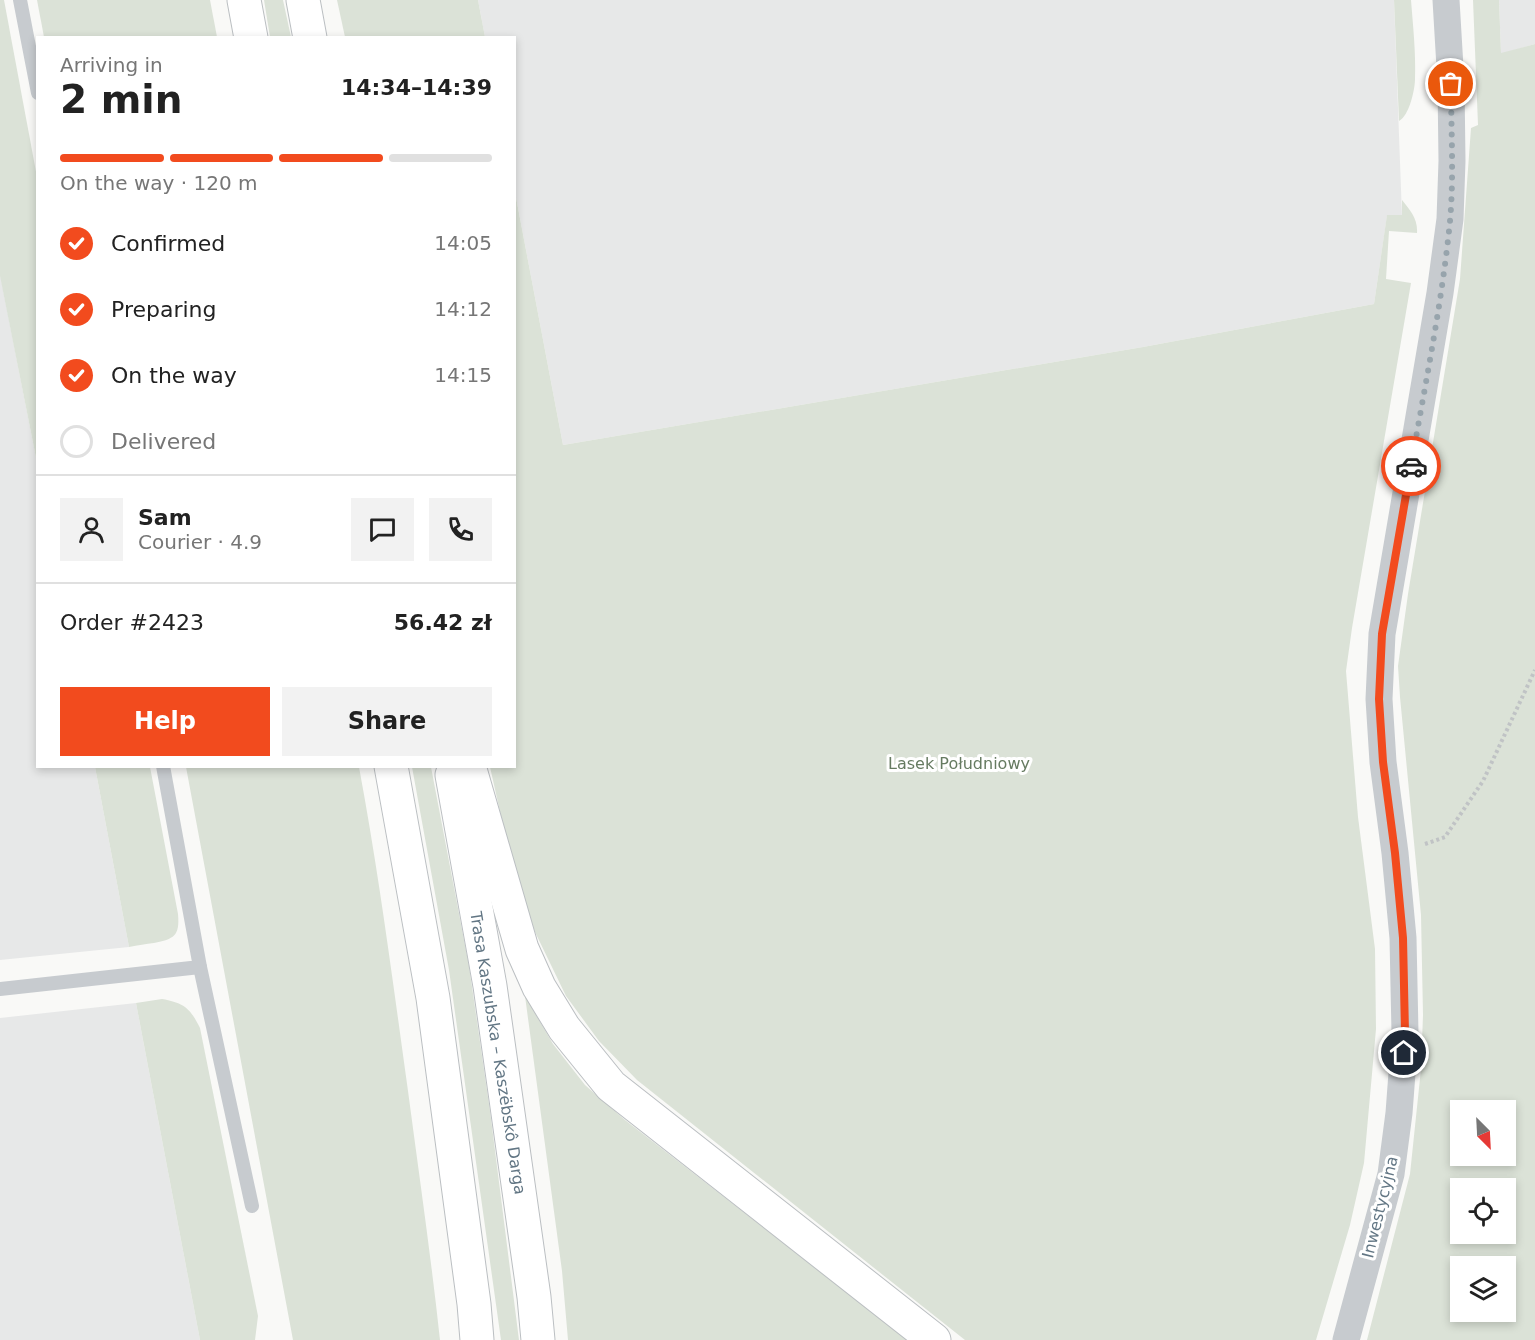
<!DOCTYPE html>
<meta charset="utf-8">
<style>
body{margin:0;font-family:"DejaVu Sans",sans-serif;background:#f2f2f2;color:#222;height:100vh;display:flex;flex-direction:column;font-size:22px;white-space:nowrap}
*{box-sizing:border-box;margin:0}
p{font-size:20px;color:#767676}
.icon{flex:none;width:33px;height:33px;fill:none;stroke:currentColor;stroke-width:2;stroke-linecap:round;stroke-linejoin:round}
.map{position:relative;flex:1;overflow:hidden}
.panel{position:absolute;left:36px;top:36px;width:480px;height:732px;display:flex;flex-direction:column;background:#fff;border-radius:0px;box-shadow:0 3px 9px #0003}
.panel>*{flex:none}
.needle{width:39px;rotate:156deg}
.buttons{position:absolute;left:1450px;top:1100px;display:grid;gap:12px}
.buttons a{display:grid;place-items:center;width:66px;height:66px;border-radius:0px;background:#fff;box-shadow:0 3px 9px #0003;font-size:30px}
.pin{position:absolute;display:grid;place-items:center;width:51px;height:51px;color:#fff;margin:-26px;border:3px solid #fff;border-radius:50%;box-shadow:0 2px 6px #0007}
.courier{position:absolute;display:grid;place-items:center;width:60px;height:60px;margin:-30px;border:4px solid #f24b1e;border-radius:50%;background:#fff;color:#222;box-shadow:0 2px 8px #0007}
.overview em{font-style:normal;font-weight:600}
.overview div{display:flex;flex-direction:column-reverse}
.overview{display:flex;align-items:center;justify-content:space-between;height:102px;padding:0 24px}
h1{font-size:39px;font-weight:600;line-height:45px}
.bar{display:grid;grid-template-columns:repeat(4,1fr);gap:9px 6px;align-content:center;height:72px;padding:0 24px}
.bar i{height:8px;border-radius:4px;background:#e0e0e0}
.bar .on{background:#f24b1e}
.bar p{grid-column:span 4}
.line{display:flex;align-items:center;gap:15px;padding:0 24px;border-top:2px solid #e0e0e0}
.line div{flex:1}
.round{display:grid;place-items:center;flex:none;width:63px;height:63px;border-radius:0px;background:#f2f2f2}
ol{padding:0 24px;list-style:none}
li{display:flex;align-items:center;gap:18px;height:66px}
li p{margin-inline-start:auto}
li .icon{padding:6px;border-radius:50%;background:#f24b1e;color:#fff;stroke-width:4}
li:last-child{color:#767676}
li i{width:33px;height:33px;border:3px solid #e0e0e0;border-radius:50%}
.primary-button{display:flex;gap:12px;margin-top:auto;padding:12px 24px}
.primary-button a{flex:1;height:69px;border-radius:0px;background:#f24b1e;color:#fff;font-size:24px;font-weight:600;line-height:69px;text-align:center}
.primary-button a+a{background:#f2f2f2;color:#222}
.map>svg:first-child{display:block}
.built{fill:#e7e8e8}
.green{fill:#dbe2d7;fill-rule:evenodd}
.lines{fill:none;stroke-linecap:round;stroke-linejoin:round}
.motorway-casing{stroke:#bbbfc2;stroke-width:35}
.path{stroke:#c0c3c5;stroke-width:4;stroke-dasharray:3 3;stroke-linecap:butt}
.service{stroke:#c7cbcf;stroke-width:14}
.minor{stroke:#c7cbcf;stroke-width:27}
.motorway{stroke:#fff;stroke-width:33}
.done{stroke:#97a4ac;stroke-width:6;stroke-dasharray:0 10.8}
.route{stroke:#f24b1e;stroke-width:8}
.labels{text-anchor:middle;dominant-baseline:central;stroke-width:6;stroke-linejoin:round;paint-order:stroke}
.park-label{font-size:16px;fill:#667b61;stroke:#fff}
.street-label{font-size:16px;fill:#627684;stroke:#fff}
</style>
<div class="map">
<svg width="1535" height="1340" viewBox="0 0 1535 1340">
<rect width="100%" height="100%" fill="#f9f9f7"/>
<!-- built -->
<g class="built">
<path d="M478,0H1394L1402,216H1387L1374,304L1143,347L563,445L515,192L514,38L485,37Z"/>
<path d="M1499,0H1535V44L1501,54Z"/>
<path d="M0,274L37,463L38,766L95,767L129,947L0,960Z"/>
<path d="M136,1003L200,1340H0V1018Z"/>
</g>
<!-- green -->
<g class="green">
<path d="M0,0H4L37,177V463L0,276Z"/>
<path d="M37,0H210L217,37H44Z"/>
<path d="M264,0H283L291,37H270Z"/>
<path d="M337,0H478L485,37H345Z"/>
<path d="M1394,0H1411C1413,26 1416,53 1415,79C1415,90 1409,116 1399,121Z"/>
<path d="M1473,0H1499L1501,53L1535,44V1340H1367L1410,1174L1421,1069L1423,1015L1421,915L1400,697L1398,666L1408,594L1460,279L1471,128L1478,125ZM1461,1110H1506V1155H1461ZM1461,1188H1506V1233H1461ZM1461,1266H1506V1311H1461Z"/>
<path d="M515,192L563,445L1143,347L1374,304L1387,215H1402V200C1410,210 1418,219 1417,233L1389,231L1386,279L1411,283L1352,628L1346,671L1358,817L1375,949L1376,1029L1364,1163L1350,1225L1316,1340H965L637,1080L599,1041L566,996L535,932L512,865L490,767L514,766Z"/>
<path d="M95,767H150L178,914C180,936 174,939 154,943C146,944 138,945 129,947Z"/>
<path d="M186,767H359C379,874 393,983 408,1091C419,1174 431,1257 440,1340H293Z"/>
<path d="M412,767H431L469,966L490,1111L519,1340H501L449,970Z"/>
<path d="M525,996L553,1044L585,1085L625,1120L908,1340H568L562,1271Z"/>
<path d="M162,999C184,1003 190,1008 200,1028L258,1316L255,1340H200L136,1003Z"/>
</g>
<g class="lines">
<!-- motorway casing -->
<g class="motorway-casing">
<g id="motorway">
<path d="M244,0L251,38"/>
<path d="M303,0L310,38"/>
<path d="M391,766L433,998L474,1304L477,1340"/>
<path d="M469,766L522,949L539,987L564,1028L611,1086L934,1340"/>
<path d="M452,775L490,986L534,1297L538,1340"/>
</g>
</g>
<!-- path -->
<path class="path" d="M1425,844L1445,837L1483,781L1535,670"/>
<!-- service -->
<g class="service">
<path d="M20,0L38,93"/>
<path d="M200,967L252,1206"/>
<path d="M0,989L200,967L163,766"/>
</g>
<!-- minor -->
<path class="minor" d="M1346,1340L1391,1174L1399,1113L1405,1033L1403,938L1395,853L1383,762L1379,699L1382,634L1440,293L1450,219L1452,161L1451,84L1446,0"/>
<!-- motorway -->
<use href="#motorway" class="motorway"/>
</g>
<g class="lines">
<!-- done -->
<path class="done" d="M1411,466C1425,385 1442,303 1450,221C1454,176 1451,130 1451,84"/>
<!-- route -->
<path class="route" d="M1404,1053L1405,1033L1403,938L1395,853L1383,762L1379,699L1382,634L1411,466"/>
</g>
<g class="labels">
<!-- park labels -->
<g class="park-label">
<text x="959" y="763">Lasek Południowy</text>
</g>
<!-- street labels -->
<g class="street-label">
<text transform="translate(498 1053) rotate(81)">Trasa Kaszubska – Kaszëbskô Darga</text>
<text transform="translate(1380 1207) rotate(-76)">Inwestycyjna</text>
</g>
</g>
</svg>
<div class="buttons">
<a><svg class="needle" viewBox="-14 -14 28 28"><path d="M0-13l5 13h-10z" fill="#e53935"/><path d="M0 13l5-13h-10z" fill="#767676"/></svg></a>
<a><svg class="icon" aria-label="locate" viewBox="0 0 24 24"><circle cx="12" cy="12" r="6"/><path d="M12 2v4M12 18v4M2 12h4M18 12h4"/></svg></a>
<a><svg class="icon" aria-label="layers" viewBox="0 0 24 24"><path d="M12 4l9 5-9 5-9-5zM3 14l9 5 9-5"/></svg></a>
</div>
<div class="pin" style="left:1451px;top:84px;background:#ea580c"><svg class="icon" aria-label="bag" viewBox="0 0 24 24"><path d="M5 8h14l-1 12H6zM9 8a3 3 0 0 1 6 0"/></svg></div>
<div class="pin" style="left:1404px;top:1053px;background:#1f2937"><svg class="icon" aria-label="home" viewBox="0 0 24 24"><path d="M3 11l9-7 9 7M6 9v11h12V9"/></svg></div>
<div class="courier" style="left:1411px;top:466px"><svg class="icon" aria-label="car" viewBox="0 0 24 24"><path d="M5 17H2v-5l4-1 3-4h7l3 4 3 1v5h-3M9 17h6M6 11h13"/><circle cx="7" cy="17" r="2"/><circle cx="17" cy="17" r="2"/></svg></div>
<section class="panel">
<div class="overview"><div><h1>2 min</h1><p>Arriving in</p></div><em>14:34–14:39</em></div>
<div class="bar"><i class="on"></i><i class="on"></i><i class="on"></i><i></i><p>On the way · 120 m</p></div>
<ol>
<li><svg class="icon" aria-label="check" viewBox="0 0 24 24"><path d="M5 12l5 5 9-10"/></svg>Confirmed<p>14:05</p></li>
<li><svg class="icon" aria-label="check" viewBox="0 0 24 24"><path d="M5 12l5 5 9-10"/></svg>Preparing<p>14:12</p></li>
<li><svg class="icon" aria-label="check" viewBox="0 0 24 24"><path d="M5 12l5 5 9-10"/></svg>On the way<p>14:15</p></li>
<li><i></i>Delivered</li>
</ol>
<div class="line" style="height:108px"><a class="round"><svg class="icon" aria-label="person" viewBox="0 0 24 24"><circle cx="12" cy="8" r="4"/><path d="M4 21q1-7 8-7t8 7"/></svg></a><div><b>Sam</b><p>Courier · 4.9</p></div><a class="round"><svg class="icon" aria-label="chat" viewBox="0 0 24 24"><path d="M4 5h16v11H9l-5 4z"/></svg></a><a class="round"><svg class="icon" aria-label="phone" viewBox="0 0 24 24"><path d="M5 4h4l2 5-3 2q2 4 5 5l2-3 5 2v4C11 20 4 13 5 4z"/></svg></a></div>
<div class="line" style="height:78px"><div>Order #2423</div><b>56.42 zł</b></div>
<div class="primary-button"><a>Help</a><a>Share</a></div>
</section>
</div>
